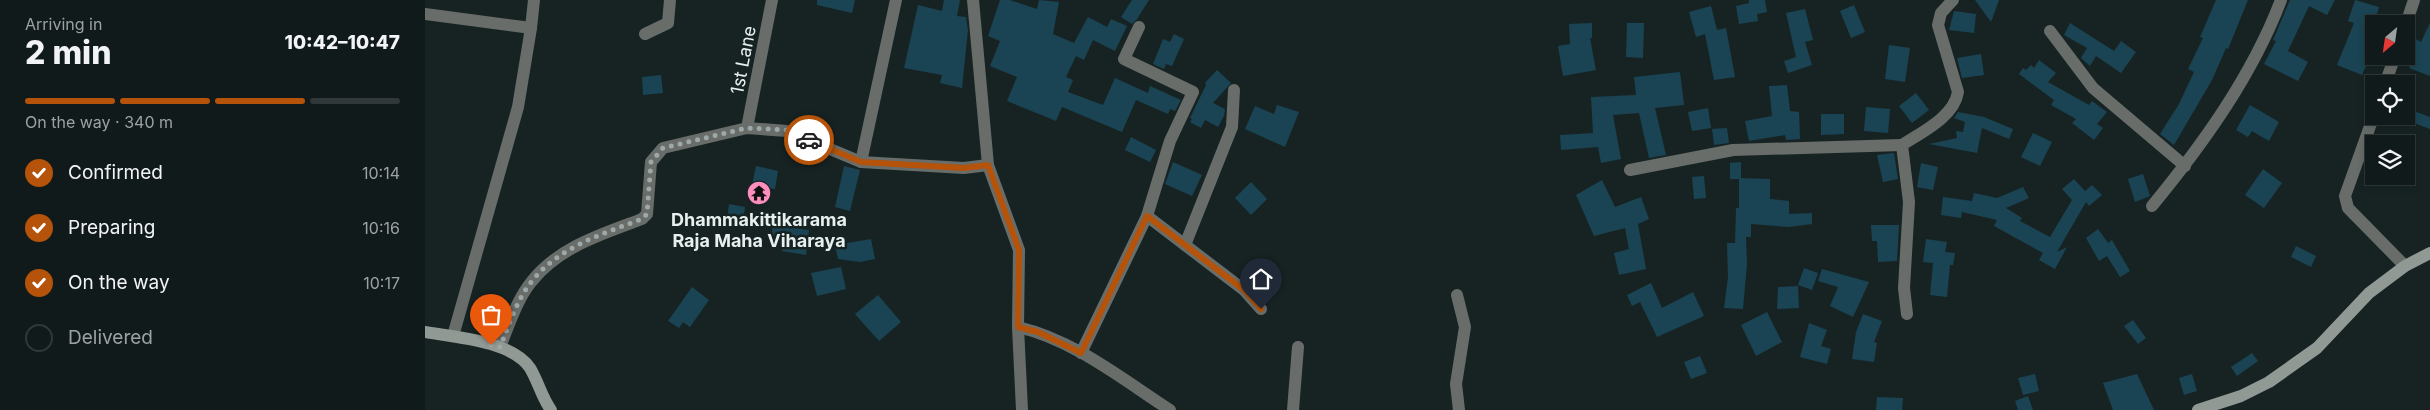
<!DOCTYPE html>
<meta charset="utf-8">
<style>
body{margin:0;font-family:Inter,sans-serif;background:#1e2727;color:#f1f3f6;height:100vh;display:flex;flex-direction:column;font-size:19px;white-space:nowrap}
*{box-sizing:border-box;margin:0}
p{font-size:16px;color:#9ca1a2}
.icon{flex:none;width:28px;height:28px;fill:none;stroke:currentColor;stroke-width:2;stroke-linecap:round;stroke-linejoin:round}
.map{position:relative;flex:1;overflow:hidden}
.panel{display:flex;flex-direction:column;background:#111a1a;width:425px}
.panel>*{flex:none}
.needle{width:32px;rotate:209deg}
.buttons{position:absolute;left:1940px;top:15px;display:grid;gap:10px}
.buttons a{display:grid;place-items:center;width:50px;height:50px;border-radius:0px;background:#111a1a;box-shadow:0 2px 8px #0003,0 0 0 1px #303839;font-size:25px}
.pin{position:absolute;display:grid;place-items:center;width:42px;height:42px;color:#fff;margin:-51px -21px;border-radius:50% 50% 50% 0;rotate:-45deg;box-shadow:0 0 5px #0007}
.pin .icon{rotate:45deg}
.courier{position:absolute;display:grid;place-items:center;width:50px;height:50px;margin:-25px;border:4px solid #b45309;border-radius:50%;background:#fff;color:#222;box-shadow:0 1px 6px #0007}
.head em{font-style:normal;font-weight:800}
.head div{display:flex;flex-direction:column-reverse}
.head{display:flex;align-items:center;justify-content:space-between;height:85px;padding:0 25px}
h1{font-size:32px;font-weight:800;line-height:38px}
.bar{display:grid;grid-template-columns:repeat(4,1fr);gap:8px 5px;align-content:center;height:60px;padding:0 25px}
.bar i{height:6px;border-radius:4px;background:#303839}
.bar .current{background:#b45309}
.bar p{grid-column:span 4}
ol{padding:0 25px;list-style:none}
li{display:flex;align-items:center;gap:15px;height:55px}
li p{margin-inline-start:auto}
li .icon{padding:5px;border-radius:50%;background:#b45309;color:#fff;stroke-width:4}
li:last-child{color:#9ca1a2}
li i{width:28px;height:28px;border:2px solid #303839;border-radius:50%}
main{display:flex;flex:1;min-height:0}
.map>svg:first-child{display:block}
.building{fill:#1a4453}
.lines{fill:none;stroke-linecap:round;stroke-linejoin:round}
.street{stroke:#686d6a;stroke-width:12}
.secondary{stroke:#919994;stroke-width:12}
.done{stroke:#9fa8a8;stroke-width:5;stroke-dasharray:0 9}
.route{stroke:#b45309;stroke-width:6}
.labels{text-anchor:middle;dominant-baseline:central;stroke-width:5;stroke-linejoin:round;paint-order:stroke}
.street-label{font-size:18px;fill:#e8f0ef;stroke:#172323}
.poi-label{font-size:18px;font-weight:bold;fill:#e8f0ef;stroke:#172323}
</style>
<main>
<section class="panel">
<div class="head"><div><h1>2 min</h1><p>Arriving in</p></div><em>10:42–10:47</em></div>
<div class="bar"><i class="current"></i><i class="current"></i><i class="current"></i><i></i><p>On the way · 340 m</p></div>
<ol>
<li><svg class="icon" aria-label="check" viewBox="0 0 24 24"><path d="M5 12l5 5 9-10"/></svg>Confirmed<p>10:14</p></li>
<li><svg class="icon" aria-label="check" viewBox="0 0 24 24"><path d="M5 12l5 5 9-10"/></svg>Preparing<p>10:16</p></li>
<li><svg class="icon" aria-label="check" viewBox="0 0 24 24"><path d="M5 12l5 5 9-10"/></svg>On the way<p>10:17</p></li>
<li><i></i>Delivered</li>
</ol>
</section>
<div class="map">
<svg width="2005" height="410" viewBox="0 0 2005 410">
<rect width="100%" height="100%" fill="#172323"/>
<!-- building -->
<g class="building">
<path d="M392,0H430L427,13L392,5Z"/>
<path d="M519,0H535L532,16L541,17L543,30L537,88L515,83L517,75L479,68L493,5L517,11Z"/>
<path d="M575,0H585L612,9L614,0L634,2L628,34L649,43L663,17L682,27L686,19L702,26L690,51L668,40L659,60L651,56L641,77L648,80L643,92L678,105L690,78L723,93L725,86L756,100L750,111L745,109L743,114L711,100L697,132L637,107L631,121L582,101L592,77L565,66L575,41L563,36Z"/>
<path d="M707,0H724L712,19L707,24L696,17Z"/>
<path d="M1324,0H1340L1342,12L1332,14L1333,21L1314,24L1311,6L1324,3Z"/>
<path d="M1550,0H1574L1566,22Z"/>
<path d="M1791,0H1823L1803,49L1801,48L1787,80L1749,145L1735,134L1754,104L1769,72L1763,69L1778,38L1775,37Z"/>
<path d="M1865,0H1910L1902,15L1884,6L1863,51L1883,62L1873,81L1839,64L1851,41L1848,40Z"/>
<path d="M1930,0L1954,7L1943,45L1949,48L1937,75L1912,65L1929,23L1923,21Z"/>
<path d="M1429,5L1440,32L1426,38L1415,11Z"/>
<path d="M1286,6L1292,30L1301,28L1310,77L1289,80L1280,34L1271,37L1264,12Z"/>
<path d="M1380,9L1388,40L1380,42L1387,65L1363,73L1359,61L1371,57L1361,13Z"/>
<path d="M1529,11L1551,14L1549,33L1524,30Z"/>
<path d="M1167,23V38H1165L1171,70L1138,76L1133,46L1145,44L1144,24Z"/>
<path d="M1202,23H1219L1218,58L1201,57Z"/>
<path d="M1645,23L1689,51L1696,41L1711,52L1696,73L1671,56L1665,66L1656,58L1662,48L1639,35Z"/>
<path d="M2005,23V76L1984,68L1988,59L1981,56L1986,36L1996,42Z"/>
<path d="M749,34L759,39L747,66L741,64L739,69L728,64L738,39L745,42Z"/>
<path d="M1464,45L1485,48L1480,82L1460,79Z"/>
<path d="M1556,54L1559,75L1537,78L1532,58Z"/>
<path d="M1614,60L1631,73L1623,82L1664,105L1667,101L1682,112L1672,124L1678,128L1669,140L1647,123L1651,119L1626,105L1629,100L1594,74L1598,68L1601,70L1606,65L1609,68Z"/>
<path d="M792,70L806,83L788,103L800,109L799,116L793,127L780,120L776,128L765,122L767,119L765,118L781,85L780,83Z"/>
<path d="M1255,72L1259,105L1230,108L1241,155L1224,158L1214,113L1188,115L1196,159L1176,163L1173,147L1136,150L1135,135L1168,133L1166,97L1211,95L1209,77Z"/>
<path d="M236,75L238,93L218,95L217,77Z"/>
<path d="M1362,85L1365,111L1374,112L1375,139L1361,140L1360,135L1324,141L1320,121L1347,116L1344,86Z"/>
<path d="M1491,93L1504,110L1487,123L1474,106Z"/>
<path d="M852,105L874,112L860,147L820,129L830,106L849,114Z"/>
<path d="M1825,105L1854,122L1844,141L1827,131L1823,137L1811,130Z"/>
<path d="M1441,107L1465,109L1463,133L1439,131Z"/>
<path d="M1283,108L1286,128L1267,131L1263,112Z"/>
<path d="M1981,108L2005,117V129L1981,120Z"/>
<path d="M1533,112L1559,117L1588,129L1584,139L1557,128L1552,153L1504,144L1532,138L1531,131L1538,132L1540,122L1529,118Z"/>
<path d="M1396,114H1419V134L1396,135Z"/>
<path d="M1302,128L1304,143L1289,145L1287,129Z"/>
<path d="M1608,133L1627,142L1615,166L1596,157Z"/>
<path d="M706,137L731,150L725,162L700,150Z"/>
<path d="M1469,153L1473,179L1458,182L1452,155Z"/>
<path d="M748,162L777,175L767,196L740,184Z"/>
<path d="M1316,162V178L1345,179V199L1364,201V214L1387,213V224L1363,227L1326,224V237H1321L1322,264L1318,309L1299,308L1303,277L1302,243H1310L1311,208H1314V179H1305V163Z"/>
<path d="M1496,163L1513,167L1508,190L1492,187Z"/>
<path d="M331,166L353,171L350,189L327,185Z"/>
<path d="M419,166L435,170L425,211L410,207Z"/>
<path d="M1838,169L1857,183L1839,208L1820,195Z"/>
<path d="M1718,174L1725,196L1710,202L1703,179Z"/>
<path d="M1279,176L1281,198L1269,199L1267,177Z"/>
<path d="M1649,179L1660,191L1667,185L1677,195L1664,206L1661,202L1632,252L1642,247L1630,269L1614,260L1618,253L1569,226L1572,220L1537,212L1536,218L1516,215L1518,197L1547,201L1549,193L1572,198L1598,187L1604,198L1581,208L1597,218L1595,221L1625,237L1647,200L1637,189Z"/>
<path d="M1177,180L1190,207L1216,197L1224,219L1213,224L1221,269L1194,275L1189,253L1204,249L1200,228L1169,236L1151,195Z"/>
<path d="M826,182L842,199L826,215L810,198Z"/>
<path d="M304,204L320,207L318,222L302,219Z"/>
<path d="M348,225L384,230L381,255L357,251V245L345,244Z"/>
<path d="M1446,225H1474L1472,261L1453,262L1452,241H1447Z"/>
<path d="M1673,229L1683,243L1687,240L1705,271L1695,277L1682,256L1674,261L1661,238Z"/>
<path d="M446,239L450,259L435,262L413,259L410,245Z"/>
<path d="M1501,239L1522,242L1520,252L1530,253L1528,265H1525L1522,297L1505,295L1508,263L1498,262Z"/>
<path d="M1871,246L1891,256L1886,267L1866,257Z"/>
<path d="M416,267L421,289L392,296L386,273Z"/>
<path d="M1379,268L1393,273L1387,290L1373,285Z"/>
<path d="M1397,269L1444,282L1428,317L1405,306L1413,287L1393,281Z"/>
<path d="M1226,283L1237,308L1268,292L1279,316L1232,337L1215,302L1207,306L1202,295Z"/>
<path d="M1373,286L1374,308L1352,309L1353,287Z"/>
<path d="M267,287L284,300L265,327L258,322L254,328L243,321Z"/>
<path d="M453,295L476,322L454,341L430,314Z"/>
<path d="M1342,312L1357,342L1331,356L1316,325Z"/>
<path d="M1438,314L1457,321L1449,342L1452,343L1449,362L1427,359L1431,332Z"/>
<path d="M1708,320L1721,338L1713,344L1699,326Z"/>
<path d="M1384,323L1402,330L1396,346L1406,349L1402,364L1375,357Z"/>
<path d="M1827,353L1833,361L1812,376L1806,367Z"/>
<path d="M1275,356L1282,373L1266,379L1259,362Z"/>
<path d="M1610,374L1614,391L1598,395L1593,378Z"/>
<path d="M1712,374L1729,410H1688L1678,383Z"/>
<path d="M1767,374L1772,391L1759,395L1754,378Z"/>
<path d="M1603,396L1608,410H1593L1590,401Z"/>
<path d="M1452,397L1478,398L1477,410H1451Z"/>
</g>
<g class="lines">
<!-- street -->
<g class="street">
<path d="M548,0L563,165L594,250L593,327L597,410"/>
<path d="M0,14L106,28L93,107L28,336"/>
<path d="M1981,24L1989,0"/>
<path d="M106,28L109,0"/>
<path d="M1625,31L1668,88L1760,166"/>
<path d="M220,34L243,23L245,0"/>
<path d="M1960,84L1970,56"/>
<path d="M1949,115L1920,196L1923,208L1980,266"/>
<path d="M322,128L347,0"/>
<path d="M436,162L471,0"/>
<path d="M1205,170L1308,150L1477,145"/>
<path d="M1727,206C1778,144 1827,76 1856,0"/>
<path d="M722,216L819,290L836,309"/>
<path d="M760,245L807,127L809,90"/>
<path d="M1032,295L1040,327L1031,384L1034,410"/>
<path d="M1482,314L1479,288L1484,202L1477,145C1497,132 1529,117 1533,92L1513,25L1516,13L1528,0"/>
<path d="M593,327C649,340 697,379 745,410"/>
<path d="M75,347C84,325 92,299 107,281C134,247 177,234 217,219L222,214L226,162L238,148L322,128L362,131L436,162L539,168L563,165"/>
<path d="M656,353L722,216L745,141L768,92L699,59L714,27"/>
<path d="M868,410L873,347"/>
</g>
<!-- secondary -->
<g class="secondary">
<path d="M0,332C30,337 87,341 105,368C113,381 117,398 126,410"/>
<path d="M1773,410L1816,396L1844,382L1892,348L1944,293L1980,266L2005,253"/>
</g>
</g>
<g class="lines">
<!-- done -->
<path class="done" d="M66,345L75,347C84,325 92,299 107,281C134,247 177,234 217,219L222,214L226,162L238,148L322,128L362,130L384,140"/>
<!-- route -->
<path class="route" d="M384,140L436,162L539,168L563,165L594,250L593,327L613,332L656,353L722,216L819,290L836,309"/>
</g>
<!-- icons -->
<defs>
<g id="temple-disc" transform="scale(1.25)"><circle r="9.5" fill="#fe8ebe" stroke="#172323"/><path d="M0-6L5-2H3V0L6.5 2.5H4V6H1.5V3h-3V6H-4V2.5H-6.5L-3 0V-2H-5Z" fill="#111"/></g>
</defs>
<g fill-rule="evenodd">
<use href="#temple-disc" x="334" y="193"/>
</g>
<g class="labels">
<!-- street labels -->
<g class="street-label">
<text transform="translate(318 60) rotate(-79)">1st Lane</text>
</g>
<!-- poi labels -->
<g class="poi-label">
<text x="334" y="219">Dhammakittikarama<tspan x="334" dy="21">Raja Maha Viharaya</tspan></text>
</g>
</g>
</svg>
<div class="buttons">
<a><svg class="needle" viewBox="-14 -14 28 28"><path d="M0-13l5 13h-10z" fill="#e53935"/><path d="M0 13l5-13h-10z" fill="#9ca1a2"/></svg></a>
<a><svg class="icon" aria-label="locate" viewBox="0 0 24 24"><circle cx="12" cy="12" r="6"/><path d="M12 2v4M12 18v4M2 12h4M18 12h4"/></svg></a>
<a><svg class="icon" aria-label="layers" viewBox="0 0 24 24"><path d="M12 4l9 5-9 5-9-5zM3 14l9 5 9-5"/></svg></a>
</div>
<div class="pin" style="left:66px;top:345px;background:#ea580c"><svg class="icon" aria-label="bag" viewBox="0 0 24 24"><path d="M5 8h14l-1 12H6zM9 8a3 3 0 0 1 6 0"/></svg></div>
<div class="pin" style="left:836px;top:309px;background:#1f2937"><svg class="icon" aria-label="home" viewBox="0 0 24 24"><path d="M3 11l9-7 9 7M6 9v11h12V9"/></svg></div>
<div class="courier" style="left:384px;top:140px"><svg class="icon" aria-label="car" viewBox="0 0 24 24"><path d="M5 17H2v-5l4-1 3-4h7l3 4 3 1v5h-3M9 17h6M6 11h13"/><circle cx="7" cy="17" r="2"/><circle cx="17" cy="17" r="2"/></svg></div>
</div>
</main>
